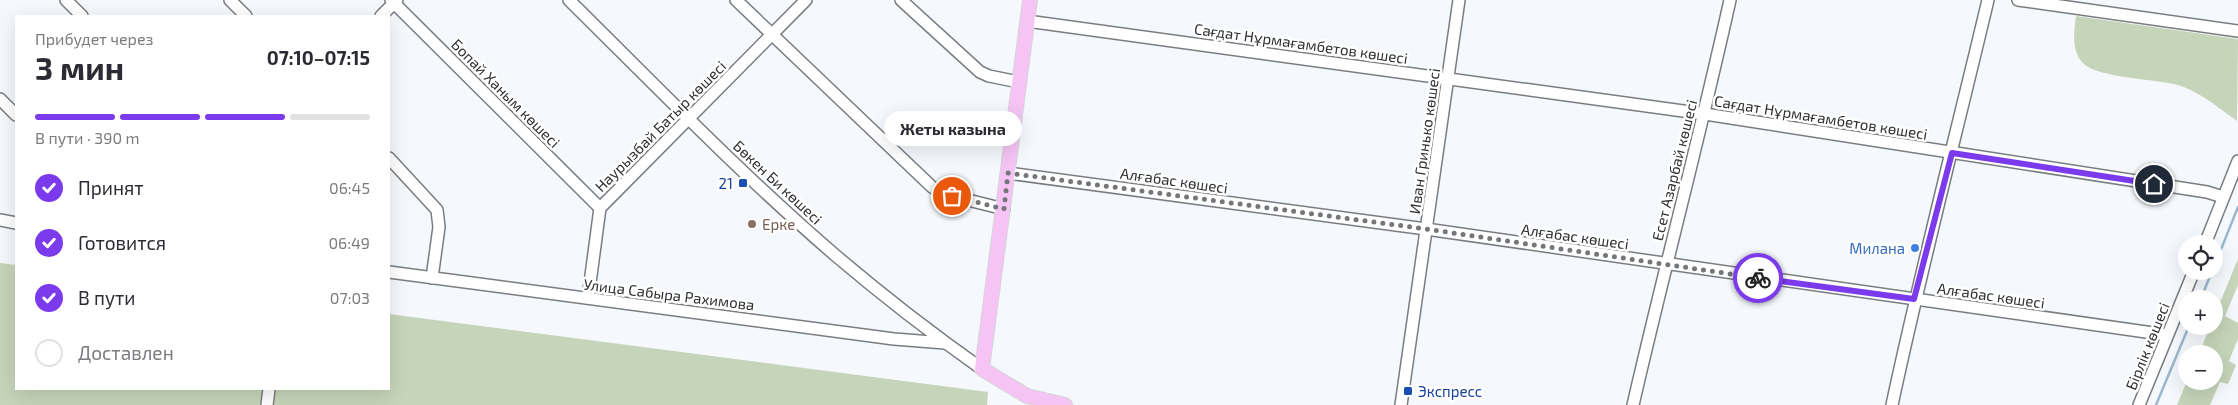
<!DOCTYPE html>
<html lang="ru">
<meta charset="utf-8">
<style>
body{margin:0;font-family:"Exo 2",sans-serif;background:#f2f2f3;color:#2b2b33;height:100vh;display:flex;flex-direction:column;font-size:19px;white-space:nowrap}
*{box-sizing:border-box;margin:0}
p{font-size:16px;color:#7c7c81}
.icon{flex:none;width:28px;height:28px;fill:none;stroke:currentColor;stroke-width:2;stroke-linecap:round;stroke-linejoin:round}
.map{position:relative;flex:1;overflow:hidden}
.panel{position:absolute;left:15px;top:15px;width:375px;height:375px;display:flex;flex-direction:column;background:#fff;border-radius:0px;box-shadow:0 5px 20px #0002}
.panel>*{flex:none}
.controls{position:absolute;left:2178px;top:235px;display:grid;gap:10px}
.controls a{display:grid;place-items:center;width:45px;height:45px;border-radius:50%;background:#fff;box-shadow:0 5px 20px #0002;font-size:25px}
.pin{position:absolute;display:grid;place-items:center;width:42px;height:42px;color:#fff;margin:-21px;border:2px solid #fff;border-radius:50%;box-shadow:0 1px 5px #0007}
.courier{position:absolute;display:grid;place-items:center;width:50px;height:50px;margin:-25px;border:4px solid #7c3aed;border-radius:50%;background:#fff;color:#222;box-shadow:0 1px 6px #0007}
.bubble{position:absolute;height:35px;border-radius:18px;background:#fff;box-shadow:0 5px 20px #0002;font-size:16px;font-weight:700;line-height:35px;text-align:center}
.overview em{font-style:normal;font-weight:700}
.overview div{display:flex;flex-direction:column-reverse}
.overview{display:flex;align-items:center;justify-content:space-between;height:85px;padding:0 20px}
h1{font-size:32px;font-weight:700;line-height:38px}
.bar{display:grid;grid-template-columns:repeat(4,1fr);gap:8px 5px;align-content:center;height:60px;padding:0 20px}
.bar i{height:6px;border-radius:4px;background:#e1e1e2}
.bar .on{background:#7c3aed}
.bar p{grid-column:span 4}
ol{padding:0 20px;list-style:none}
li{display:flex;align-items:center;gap:15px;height:55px}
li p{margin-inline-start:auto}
li .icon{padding:5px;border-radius:50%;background:#7c3aed;color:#fff;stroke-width:4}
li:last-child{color:#7c7c81}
li i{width:28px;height:28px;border:2px solid #e1e1e2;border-radius:50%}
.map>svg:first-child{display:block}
.green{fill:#c6d4b9}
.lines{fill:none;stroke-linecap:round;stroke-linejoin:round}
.stream{stroke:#9ab8cd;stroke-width:2.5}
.minor-casing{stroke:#797d80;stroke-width:14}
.major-casing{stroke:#d5d6d6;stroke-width:16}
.minor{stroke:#fff;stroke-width:11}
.major{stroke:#f5c4f5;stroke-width:14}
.done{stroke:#747679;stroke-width:5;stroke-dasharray:0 9}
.route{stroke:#7c3aed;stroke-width:6}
.transit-dot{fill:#1a4fb4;stroke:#fff;stroke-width:2}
.education-dot{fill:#8d6e63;stroke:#fff;stroke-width:2}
.shop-dot{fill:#3f7fe0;stroke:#fff;stroke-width:2}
.labels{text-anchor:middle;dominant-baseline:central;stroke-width:5;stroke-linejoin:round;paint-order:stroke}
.street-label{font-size:15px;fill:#2f3032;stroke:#fff}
.transit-label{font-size:15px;fill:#164399;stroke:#fff;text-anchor:end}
.education-label{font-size:15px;fill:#785e54;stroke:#fff;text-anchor:start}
.shop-label{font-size:15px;fill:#366cbe;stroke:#fff;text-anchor:end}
</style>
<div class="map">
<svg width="2238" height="405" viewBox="0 0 2238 405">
<rect width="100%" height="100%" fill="#f5f9fd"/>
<!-- green -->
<g class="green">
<path d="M2076,16L2238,39L2237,121C2219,108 2200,92 2178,85C2157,79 2098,78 2084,64C2071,52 2074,31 2076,16Z"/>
<path d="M2238,259V285L2225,316L2238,323V339L2229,361L2236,365L2228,384L2220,382L2210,405H2177L2187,381H2214V354H2199L2210,326H2214V317Z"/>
<path d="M0,263L16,265V389H389V314L988,392L987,405H0Z"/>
</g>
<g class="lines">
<!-- stream -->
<g class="stream">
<path d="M2214,267L2238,207"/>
<path d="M2204,291L2212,271"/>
<path d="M2156,405L2189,326"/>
</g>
<!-- minor casing -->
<g class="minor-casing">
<g id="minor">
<path d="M66,0L82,16"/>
<path d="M230,0L246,16"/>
<path d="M391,0L600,208"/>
<path d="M569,0C656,86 742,175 835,255C882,295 931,333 982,369"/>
<path d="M736,0L932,187L944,194L1004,209"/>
<path d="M901,0L980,72L989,76L1019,82"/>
<path d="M2018,0L2238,31"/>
<path d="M381,16L397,0"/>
<path d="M1027,21L1705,114L2207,192L2223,197"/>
<path d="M0,99L16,115"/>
<path d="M389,158L437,210L439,227L432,278"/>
<path d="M1008,173L1426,229L2167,335"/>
<path d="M0,220L16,223"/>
<path d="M2205,244L2238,161"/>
<path d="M389,272L894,339L945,343"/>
<path d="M588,298L600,208L806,0"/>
<path d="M267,405L269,389"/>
<path d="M1401,405L1459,0"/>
<path d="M1633,405C1664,270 1700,136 1730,0"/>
<path d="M1892,405C1921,269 1956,135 1988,0"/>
<path d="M2139,405L2194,271"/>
</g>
</g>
<!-- major casing -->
<g class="major-casing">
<path id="major" d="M1030,0L982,369L1027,396L1065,405"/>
</g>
<!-- minor -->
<use href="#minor" class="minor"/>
<!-- major -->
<use href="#major" class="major"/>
</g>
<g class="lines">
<!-- done -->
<path class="done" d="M952,196L1004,209L1008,173L1426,229L1758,278"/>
<!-- route -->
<path class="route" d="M1758,278L1914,299L1952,153L2154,184"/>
</g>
<!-- markers -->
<g class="transit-dot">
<rect x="738" y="178" width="10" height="10" rx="2.5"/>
<rect x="1403" y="386" width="10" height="10" rx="2.5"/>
</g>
<circle class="education-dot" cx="752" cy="224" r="5"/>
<circle class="shop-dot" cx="1915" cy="248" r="5"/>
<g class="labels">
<!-- street labels -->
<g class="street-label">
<text transform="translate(1301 43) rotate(8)">Сағдат Нұрмағамбетов көшесі</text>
<text transform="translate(506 93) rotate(45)">Бопай Ханым көшесі</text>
<text transform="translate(1821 117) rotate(9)">Сағдат Нұрмағамбетов көшесі</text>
<text transform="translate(660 126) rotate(-45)">Наурызбай Батыр көшесі</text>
<text transform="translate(1424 141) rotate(-82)">Иван Гринько көшесі</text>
<text transform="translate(1674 170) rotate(-76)">Есет Азарбай көшесі</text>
<text transform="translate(1174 180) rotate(8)">Алғабас көшесі</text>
<text transform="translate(778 182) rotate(43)">Бөкен Би көшесі</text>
<text transform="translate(1575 236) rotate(8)">Алғабас көшесі</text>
<text transform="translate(669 294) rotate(7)">Улица Сабыра Рахимова</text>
<text transform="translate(1991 295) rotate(8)">Алғабас көшесі</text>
<text transform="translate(2147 346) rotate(-68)">Бірлік көшесі</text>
</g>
<!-- transit labels -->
<g class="transit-label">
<text x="733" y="183">21</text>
<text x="1418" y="391" text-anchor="start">Экспресс</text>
</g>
<!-- education labels -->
<g class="education-label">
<text x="762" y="224">Ерке</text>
</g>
<!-- shop labels -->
<g class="shop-label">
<text x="1905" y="248">Милана</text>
</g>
</g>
</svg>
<div class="controls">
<a><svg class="icon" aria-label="locate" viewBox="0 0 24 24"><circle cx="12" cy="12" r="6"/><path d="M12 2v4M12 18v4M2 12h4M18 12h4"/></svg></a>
<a>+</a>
<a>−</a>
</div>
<div class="pin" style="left:952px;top:196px;background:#ea580c"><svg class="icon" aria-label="bag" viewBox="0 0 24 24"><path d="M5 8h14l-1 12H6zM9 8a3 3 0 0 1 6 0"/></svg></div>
<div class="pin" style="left:2154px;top:184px;background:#1f2937"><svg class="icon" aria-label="home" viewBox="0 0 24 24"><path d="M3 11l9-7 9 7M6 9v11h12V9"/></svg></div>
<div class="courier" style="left:1758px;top:278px"><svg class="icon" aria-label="bike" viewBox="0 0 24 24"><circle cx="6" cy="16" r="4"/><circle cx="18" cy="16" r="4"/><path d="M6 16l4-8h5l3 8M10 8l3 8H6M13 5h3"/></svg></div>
<div class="bubble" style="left:884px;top:111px;width:138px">Жеты казына</div>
<section class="panel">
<div class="overview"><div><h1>3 мин</h1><p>Прибудет через</p></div><em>07:10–07:15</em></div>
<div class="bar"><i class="on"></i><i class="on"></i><i class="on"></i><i></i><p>В пути · 390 m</p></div>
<ol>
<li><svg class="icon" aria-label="check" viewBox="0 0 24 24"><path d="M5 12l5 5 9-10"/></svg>Принят<p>06:45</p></li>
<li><svg class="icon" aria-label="check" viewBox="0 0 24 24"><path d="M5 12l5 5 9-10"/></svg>Готовится<p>06:49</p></li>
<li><svg class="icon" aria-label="check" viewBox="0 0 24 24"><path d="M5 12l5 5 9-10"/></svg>В пути<p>07:03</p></li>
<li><i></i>Доставлен</li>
</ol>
</section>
</div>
